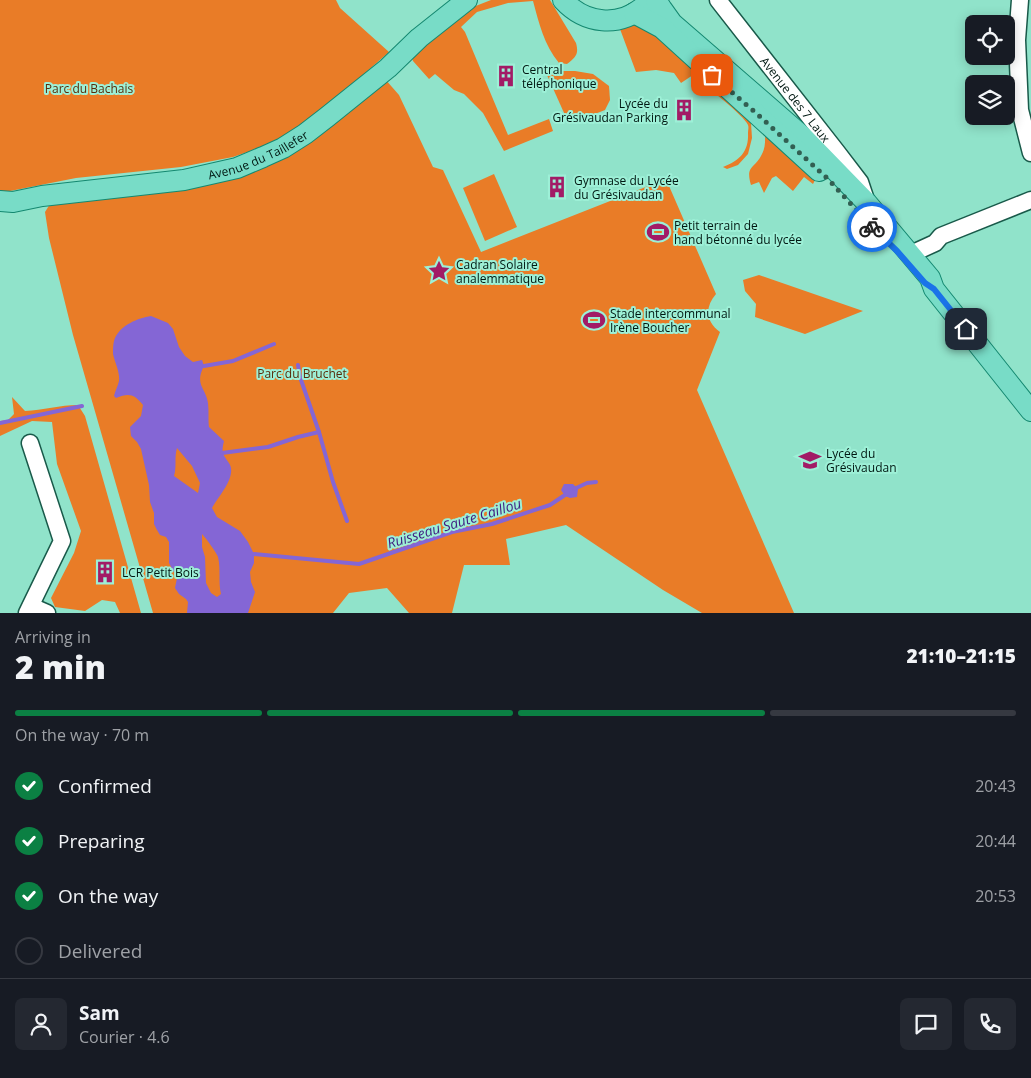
<!DOCTYPE html>
<meta charset="utf-8">
<style>
body{margin:0;font-family:"Open Sans",sans-serif;background:#242831;color:#f1f3f6;height:100vh;display:flex;flex-direction:column;font-size:19px;white-space:nowrap}
*{box-sizing:border-box;margin:0}
p{font-size:16px;color:#9ea1a6}
.icon{flex:none;width:28px;height:28px;fill:none;stroke:currentColor;stroke-width:2;stroke-linecap:round;stroke-linejoin:round}
.map{position:relative;height:613px;overflow:hidden}
.sheet{display:flex;flex-direction:column;background:#171b24;flex:1}
.sheet>*{flex:none}
.controls{position:absolute;left:965px;top:15px;display:grid;gap:10px}
.controls a{display:grid;place-items:center;width:50px;height:50px;border-radius:8px;background:#171b24;box-shadow:0 2px 12px #0003;font-size:25px}
.pin{position:absolute;display:grid;place-items:center;width:42px;height:42px;color:#fff;margin:-21px;border-radius:10px;box-shadow:0 2px 8px #0006}
.courier{position:absolute;display:grid;place-items:center;width:50px;height:50px;margin:-25px;border:4px solid #1a73e8;border-radius:50%;background:#fff;color:#222;box-shadow:0 1px 6px #0007}
.overview em{font-style:normal;font-weight:800}
.overview div{display:flex;flex-direction:column-reverse}
.overview{display:flex;align-items:center;justify-content:space-between;height:85px;padding:0 15px}
h1{font-size:32px;font-weight:800;line-height:38px}
.bar{display:grid;grid-template-columns:repeat(4,1fr);gap:8px 5px;align-content:center;height:60px;padding:0 15px}
.bar i{height:6px;border-radius:4px;background:#363941}
.bar .selected{background:#0b8043}
.bar p{grid-column:span 4}
.line{display:flex;align-items:center;gap:12px;padding:0 15px;border-top:1px solid #363941}
.line div{flex:1}
.round{display:grid;place-items:center;flex:none;width:52px;height:52px;border-radius:8px;background:#242831}
ol{padding:0 15px;list-style:none}
li{display:flex;align-items:center;gap:15px;height:55px}
li p{margin-inline-start:auto}
li .icon{padding:5px;border-radius:50%;background:#0b8043;color:#fff;stroke-width:4}
li:last-child{color:#9ea1a6}
li i{width:28px;height:28px;border:2px solid #363941;border-radius:50%}
.map>svg:first-child{display:block}
.green{fill:#e97c27}
.water{fill:#8466d5;fill-rule:evenodd}
.lines{fill:none;stroke-linecap:round;stroke-linejoin:round}
.stream{stroke:#8466d5;stroke-width:4}
.minor-casing{stroke:#195a4a;stroke-width:19}
.major-casing{stroke:#148870;stroke-width:22}
.minor{stroke:#fff;stroke-width:16}
.major{stroke:#78dcc7;stroke-width:20}
.done{stroke:#325f52;stroke-width:5;stroke-dasharray:0 9}
.route{stroke:#1a73e8;stroke-width:6}
.labels{text-anchor:middle;dominant-baseline:central;stroke-width:4;stroke-linejoin:round;paint-order:stroke}
.poi-label{font-size:12px;fill:#001812;stroke:#9df0d7;text-anchor:start}
.park-label{font-size:12px;fill:#582c0b;stroke:#9df0d7}
.street-label{font-size:12px;fill:#001812;stroke:#9df0d7}
.water-label{font-size:14px;font-style:italic;fill:#3f1a7f;stroke:#9df0d7}
</style>
<div class="map">
<svg width="1031" height="613" viewBox="0 0 1031 613">
<rect width="100%" height="100%" fill="#90e3ca"/>
<!-- green -->
<g class="green">
<path d="M0,0H336L340,8L389,52L323,110L279,141L233,157L181,167L76,178L0,193Z"/>
<path d="M491,0H550L576,43C579,54 576,57 567,64L559,63C544,45 539,23 533,1L508,3L477,12L461,27L465,32L508,135L549,119L553,131L504,151L483,113L464,94L454,90L435,74L429,79L413,61L412,58L413,55L468,9Z"/>
<path d="M642,24L652,30L742,112L751,123L752,138L748,154L738,165L727,169L723,167C739,161 749,152 748,133C748,130 749,127 748,125C745,116 703,84 693,75L681,83L674,73L656,70L636,72L620,29L631,25Z"/>
<path d="M554,71H575L593,74L609,86L610,100L605,110L569,124L547,75Z"/>
<path d="M385,79L399,95L433,167L443,170L481,252L666,179L716,294C705,307 705,321 720,332L697,390L794,613H702L663,590L566,525L506,539L510,565H464L452,613H409L387,588L349,593L333,613H153L73,335L49,238L45,212L50,204L206,184Z"/>
<path d="M765,131L816,178L813,184L804,177L793,191L776,176L772,178L764,193L759,182L751,185C745,165 755,169 762,154C766,147 765,138 765,131Z"/>
<path d="M494,174L517,227L485,241L463,188Z"/>
<path d="M759,275L863,311L805,334L755,317L756,304L745,291L743,280Z"/>
<path d="M12,397L25,411C43,410 60,405 78,405L85,416L141,613H120L115,602L102,600L85,611L55,607L51,598L74,553L81,531L57,464L52,422L32,421L0,436V421L8,420L14,414Z"/>
</g>
<!-- water -->
<g class="water">
<path d="M151,316L168,323L173,329L179,347L185,356L193,362L202,360L204,366C194,385 206,388 208,403C209,411 208,420 209,427L224,441C223,445 222,450 223,453C224,458 230,462 231,468C233,481 218,497 212,508L217,517L240,531L248,542L254,554V563L250,572L251,582L255,592L248,613H187L188,602L186,599L179,594L175,588L177,578L169,563V542L166,537L160,535L157,530L154,524V513L150,502L149,485L141,449L137,442L131,436L130,427L141,416L143,405C134,394 129,393 116,398L114,396C115,391 118,386 119,381C120,372 115,363 113,354C113,350 113,342 115,338C121,325 138,318 151,316ZM177,448L192,466L200,483L198,493L174,476C177,466 174,458 177,448ZM202,534C205,537 217,553 218,557C221,569 218,582 221,594L217,597L211,593L206,583L205,557L202,547Z"/>
<path d="M564,484H573L578,489L577,497L570,498L565,496L561,490Z"/>
</g>
<g class="lines">
<!-- stream -->
<g class="stream">
<path d="M298,365L300,377L319,432L333,482L347,521"/>
<path d="M204,366L233,361L274,344"/>
<path d="M0,423L82,406"/>
<path d="M222,453L268,447L298,437L319,432"/>
<path d="M574,489L587,483L596,482"/>
<path d="M254,554L359,564L452,532L492,524L550,505L568,493"/>
</g>
<!-- minor casing -->
<g class="minor-casing">
<g id="minor">
<path id="s1" d="M718,0L837,152L860,182L865,197"/>
<path d="M1020,0L1017,40L1020,110L1031,153"/>
<path d="M911,254L935,243L941,236L1031,200"/>
<path d="M31,606L47,613"/>
<path d="M27,613L62,541L30,443"/>
</g>
</g>
<!-- major casing -->
<g class="major-casing">
<g id="major">
<path d="M563,0C585,24 619,28 644,6"/>
<path d="M656,0L662,9L672,23L800,134L867,203L930,278L934,289L1031,411"/>
<path d="M634,13L662,28L819,171"/>
<path id="s2" d="M0,201L13,202L42,196L184,180L237,168L263,157L283,148L305,134L327,117L388,68L419,38L467,0"/>
</g>
</g>
<!-- minor -->
<use href="#minor" class="minor"/>
<!-- major -->
<use href="#major" class="major"/>
</g>
<g class="lines">
<!-- done -->
<path class="done" d="M712,75L756,113L828,179L872,227"/>
<!-- route -->
<path class="route" d="M872,227L897,251L925,283L934,289L966,329"/>
</g>
<!-- icons -->
<defs>
<g id="building-bare" transform="scale(1.725)"><path d="M-4-6H4V6H1V3H-1V6H-4ZM-2.5-4.3h1.7v1.8h-1.7ZM.8-4.3h1.7v1.8H.8ZM-2.5-1h1.7V.8h-1.7ZM.8-1h1.7V.8H.8Z" fill="#a21b66" stroke="#9df0d7" stroke-width="2.5" paint-order="stroke"/></g>
<g id="stadium-bare" transform="scale(1.725)"><path d="M0-5a6.5 5 0 1 0 0 10a6.5 5 0 1 0 0-10ZM-3.5-1.8h7v3.6h-7Z" fill="#a21b66" stroke="#9df0d7" stroke-width="2.5" paint-order="stroke"/></g>
<g id="sight-bare" transform="scale(1.725)"><path d="M0-6L1.8-2.2L6-1.7L2.9 1.2L3.7 5.4L0 3.3L-3.7 5.4L-2.9 1.2L-6-1.7L-1.8-2.2Z" fill="#a21b66" stroke="#9df0d7" stroke-width="2.5" paint-order="stroke"/></g>
<g id="school-bare" transform="scale(1.725)"><path d="M0-5L7-2L0 1L-7-2ZM-4 1L0 2.5L4 1V4Q0 6-4 4Z" fill="#a21b66" stroke="#9df0d7" stroke-width="2.5" paint-order="stroke"/></g>
</defs>
<g fill-rule="evenodd">
<use href="#building-bare" x="506" y="76"/>
<use href="#building-bare" x="684" y="110"/>
<use href="#building-bare" x="557" y="187"/>
<use href="#stadium-bare" x="658" y="232"/>
<use href="#sight-bare" x="439" y="271"/>
<use href="#stadium-bare" x="594" y="320"/>
<use href="#school-bare" x="810" y="460"/>
<use href="#building-bare" x="105" y="572"/>
</g>
<g class="labels">
<!-- poi labels -->
<g class="poi-label">
<text x="522" y="69">Central<tspan x="522" dy="14">téléphonique</tspan></text>
<text x="668" y="103" text-anchor="end">Lycée du<tspan x="668" dy="14">Grésivaudan Parking</tspan></text>
<text x="574" y="180">Gymnase du Lycée<tspan x="574" dy="14">du Grésivaudan</tspan></text>
<text x="674" y="225">Petit terrain de<tspan x="674" dy="14">hand bétonné du lycée</tspan></text>
<text x="456" y="264">Cadran Solaire<tspan x="456" dy="14">analemmatique</tspan></text>
<text x="610" y="313">Stade intercommunal<tspan x="610" dy="14">Irène Boucher</tspan></text>
<text x="826" y="453">Lycée du<tspan x="826" dy="14">Grésivaudan</tspan></text>
<text x="122" y="572">LCR Petit Bois</text>
</g>
<!-- park labels -->
<g class="park-label">
<text x="89" y="88">Parc du Bachais</text>
<text x="302" y="373">Parc du Bruchet</text>
</g>
<!-- street labels -->
<g class="street-label">
<text stroke="none"><textPath href="#s1" startOffset="126">Avenue des 7 Laux</textPath></text>
<text stroke="none"><textPath href="#s2" startOffset="264">Avenue du Taillefer</textPath></text>
</g>
<!-- water labels -->
<g class="water-label">
<text transform="translate(454 523) rotate(-17)">Ruisseau Saute Caillou</text>
</g>
</g>
</svg>
<div class="controls">
<a><svg class="icon" aria-label="locate" viewBox="0 0 24 24"><circle cx="12" cy="12" r="6"/><path d="M12 2v4M12 18v4M2 12h4M18 12h4"/></svg></a>
<a><svg class="icon" aria-label="layers" viewBox="0 0 24 24"><path d="M12 4l9 5-9 5-9-5zM3 14l9 5 9-5"/></svg></a>
</div>
<div class="pin" style="left:712px;top:75px;background:#ea580c"><svg class="icon" aria-label="bag" viewBox="0 0 24 24"><path d="M5 8h14l-1 12H6zM9 8a3 3 0 0 1 6 0"/></svg></div>
<div class="pin" style="left:966px;top:329px;background:#1f2937"><svg class="icon" aria-label="home" viewBox="0 0 24 24"><path d="M3 11l9-7 9 7M6 9v11h12V9"/></svg></div>
<div class="courier" style="left:872px;top:227px"><svg class="icon" aria-label="bike" viewBox="0 0 24 24"><circle cx="6" cy="16" r="4"/><circle cx="18" cy="16" r="4"/><path d="M6 16l4-8h5l3 8M10 8l3 8H6M13 5h3"/></svg></div>
</div>
<section class="sheet">
<div class="overview"><div><h1>2 min</h1><p>Arriving in</p></div><em>21:10–21:15</em></div>
<div class="bar"><i class="selected"></i><i class="selected"></i><i class="selected"></i><i></i><p>On the way · 70 m</p></div>
<ol>
<li><svg class="icon" aria-label="check" viewBox="0 0 24 24"><path d="M5 12l5 5 9-10"/></svg>Confirmed<p>20:43</p></li>
<li><svg class="icon" aria-label="check" viewBox="0 0 24 24"><path d="M5 12l5 5 9-10"/></svg>Preparing<p>20:44</p></li>
<li><svg class="icon" aria-label="check" viewBox="0 0 24 24"><path d="M5 12l5 5 9-10"/></svg>On the way<p>20:53</p></li>
<li><i></i>Delivered</li>
</ol>
<div class="line" style="height:90px"><a class="round"><svg class="icon" aria-label="person" viewBox="0 0 24 24"><circle cx="12" cy="8" r="4"/><path d="M4 21q1-7 8-7t8 7"/></svg></a><div><b>Sam</b><p>Courier · 4.6</p></div><a class="round"><svg class="icon" aria-label="chat" viewBox="0 0 24 24"><path d="M4 5h16v11H9l-5 4z"/></svg></a><a class="round"><svg class="icon" aria-label="phone" viewBox="0 0 24 24"><path d="M5 4h4l2 5-3 2q2 4 5 5l2-3 5 2v4C11 20 4 13 5 4z"/></svg></a></div>
</section>
